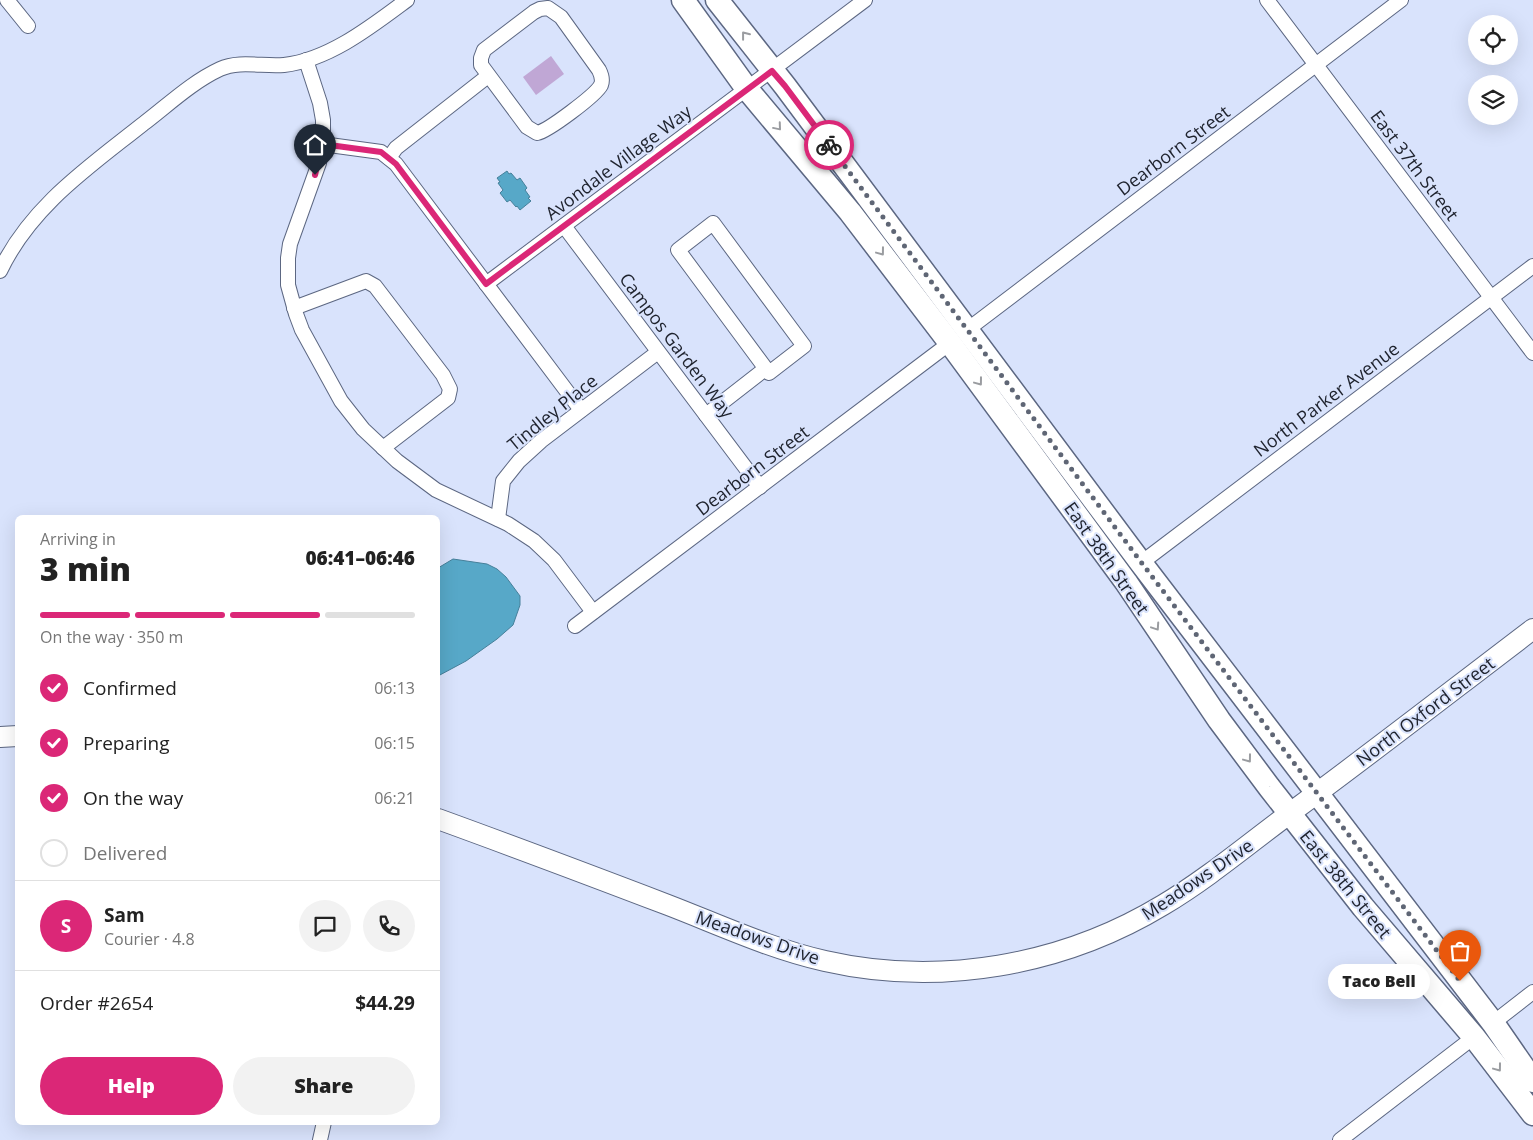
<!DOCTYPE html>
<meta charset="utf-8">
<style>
body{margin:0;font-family:"Open Sans",sans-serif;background:#f2f2f2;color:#222;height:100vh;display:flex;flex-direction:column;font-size:19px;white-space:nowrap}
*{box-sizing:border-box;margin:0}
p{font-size:16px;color:#767676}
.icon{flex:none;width:28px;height:28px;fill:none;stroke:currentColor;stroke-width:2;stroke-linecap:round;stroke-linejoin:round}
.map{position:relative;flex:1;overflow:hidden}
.side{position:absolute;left:15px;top:515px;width:425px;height:610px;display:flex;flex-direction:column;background:#fff;border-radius:8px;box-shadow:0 5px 20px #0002}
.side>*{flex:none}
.controls{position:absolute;left:1468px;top:15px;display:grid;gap:10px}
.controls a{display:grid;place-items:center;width:50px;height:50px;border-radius:50%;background:#fff;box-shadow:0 5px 20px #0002;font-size:25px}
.pin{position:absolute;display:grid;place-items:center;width:42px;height:42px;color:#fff;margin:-51px -21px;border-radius:50% 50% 50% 0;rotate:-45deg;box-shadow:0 0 5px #0007}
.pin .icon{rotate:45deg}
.courier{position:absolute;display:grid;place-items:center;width:50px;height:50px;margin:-25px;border:4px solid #db2777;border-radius:50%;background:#fff;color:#222;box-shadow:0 1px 6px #0007}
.bubble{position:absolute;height:35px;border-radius:18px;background:#fff;box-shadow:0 5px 20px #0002;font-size:16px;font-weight:800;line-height:35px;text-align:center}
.headline em{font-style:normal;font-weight:800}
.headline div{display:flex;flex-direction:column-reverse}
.headline{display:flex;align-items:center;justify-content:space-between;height:85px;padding:0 25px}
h1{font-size:32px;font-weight:800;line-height:38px}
.bar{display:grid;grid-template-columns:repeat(4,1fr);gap:8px 5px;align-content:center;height:60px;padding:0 25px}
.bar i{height:6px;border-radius:4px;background:#e0e0e0}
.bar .active{background:#db2777}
.bar p{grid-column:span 4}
.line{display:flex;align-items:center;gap:12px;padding:0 25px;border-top:1px solid #e0e0e0}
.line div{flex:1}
.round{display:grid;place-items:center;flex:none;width:52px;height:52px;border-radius:26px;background:#f2f2f2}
ol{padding:0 25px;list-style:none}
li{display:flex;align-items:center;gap:15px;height:55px}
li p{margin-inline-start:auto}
li .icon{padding:5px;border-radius:50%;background:#db2777;color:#fff;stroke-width:4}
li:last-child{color:#767676}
li i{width:28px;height:28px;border:2px solid #e0e0e0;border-radius:50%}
.primary-button{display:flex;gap:10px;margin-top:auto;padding:10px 25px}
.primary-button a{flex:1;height:58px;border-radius:30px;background:#db2777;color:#fff;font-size:20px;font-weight:800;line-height:58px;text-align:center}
.primary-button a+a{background:#f2f2f2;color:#222}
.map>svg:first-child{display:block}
.green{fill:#c0a7d5}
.water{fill:#57a8c8;stroke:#46809a}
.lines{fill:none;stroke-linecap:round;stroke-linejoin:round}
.street-casing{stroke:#5c6782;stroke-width:16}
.secondary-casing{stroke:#5c6782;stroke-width:22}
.primary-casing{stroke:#5c6782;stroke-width:25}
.street{stroke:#fff;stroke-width:14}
.secondary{stroke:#fff;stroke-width:20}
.primary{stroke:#fff;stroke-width:22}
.oneway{stroke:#9a9ca0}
.done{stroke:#5f6675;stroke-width:5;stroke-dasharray:0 9}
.route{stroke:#db2777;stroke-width:6}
.labels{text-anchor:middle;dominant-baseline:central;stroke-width:4;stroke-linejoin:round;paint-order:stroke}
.street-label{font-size:18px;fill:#1e222d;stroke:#d9e3fc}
</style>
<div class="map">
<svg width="1533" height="1140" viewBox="0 0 1533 1140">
<rect width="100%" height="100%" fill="#d9e3fc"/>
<!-- green -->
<path class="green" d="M551,56L564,74L536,95L523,77Z"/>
<!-- water -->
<g class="water">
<path d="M507,171L509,174L511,173L517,180L520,178L527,188L525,190L530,197L528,198L531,201L520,210L517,206L516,207L510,200L507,202L500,193L503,190L498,183L500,182L497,178Z"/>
<path d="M453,559L487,564L497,569L506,577L520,596V605L513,625L497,639L466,661L438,676V568Z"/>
</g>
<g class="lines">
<!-- street casing -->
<g class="street-casing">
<g id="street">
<path d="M7,0L28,26"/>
<path d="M1267,0L1533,353"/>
<path d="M548,8L561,17L599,70C602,76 603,80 601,85C596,95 548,131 537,133L527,127L481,65V58L484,50L534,12L540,9Z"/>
<path d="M306,60L320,103L323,120V134L319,163L290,244L288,258V285L296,314L302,330L341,401L363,429L397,461L436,490L508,524L534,541L554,560L593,612"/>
<path d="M322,144L381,152L396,164L581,410"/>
<path d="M389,158L396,148L488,76"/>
<path d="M713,223L804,346L769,373L678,250Z"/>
<path d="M564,226L760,487"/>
<path d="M0,271C31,206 89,167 143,124C168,105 192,82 220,69C239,60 264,67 284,65C329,60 372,26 407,0"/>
<path d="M486,284L865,0"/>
<path d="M294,308L366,281L375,286L443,375L450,389L448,398L383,448"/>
<path d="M967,330L1401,0"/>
<path d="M706,415L765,369"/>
<path d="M498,519L503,481L519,461L541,441L658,352"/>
<path d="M1141,563L1533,266"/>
<path d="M575,626L950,343"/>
<path d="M1493,1023L1533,992"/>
<path d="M320,1140L324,1122"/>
<path d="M1340,1140L1474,1037"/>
</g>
</g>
<!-- secondary casing -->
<g class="secondary-casing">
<g id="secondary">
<path d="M0,737L18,736"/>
<path d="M438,819C515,847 592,876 668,905C720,925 771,949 825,961C939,987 1062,966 1163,905C1210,877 1253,840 1297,808C1377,749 1454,689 1533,629"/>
</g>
</g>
<!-- primary casing -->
<g class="primary-casing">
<g id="primary">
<path d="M683,0L747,89L850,212L950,343L1126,582L1219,720L1269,787L1363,907L1474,1037L1533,1114"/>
<path d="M717,0L785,86L1141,563L1493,1023L1533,1081"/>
</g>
</g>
<!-- street -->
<use href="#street" class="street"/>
<!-- secondary -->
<use href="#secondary" class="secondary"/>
<!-- primary -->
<use href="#primary" class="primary"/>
</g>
<!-- one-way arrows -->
<defs><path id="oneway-chevron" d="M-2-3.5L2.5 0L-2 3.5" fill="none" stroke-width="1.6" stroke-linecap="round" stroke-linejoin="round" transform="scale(1.25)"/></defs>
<g class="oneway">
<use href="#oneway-chevron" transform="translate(745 35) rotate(-128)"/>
<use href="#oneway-chevron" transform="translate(778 127) rotate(50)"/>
<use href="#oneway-chevron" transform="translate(881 252) rotate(53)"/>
<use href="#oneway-chevron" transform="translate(979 382) rotate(53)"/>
<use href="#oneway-chevron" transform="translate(1156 627) rotate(56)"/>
<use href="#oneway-chevron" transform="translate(1248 759) rotate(53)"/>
<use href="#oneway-chevron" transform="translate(1498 1068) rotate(53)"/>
</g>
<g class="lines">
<!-- done -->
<path class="done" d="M829,145L1141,562L1460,981"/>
<!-- route -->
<path class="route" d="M315,175L322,144L381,152L396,164L486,284L772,71L785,86L829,145"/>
</g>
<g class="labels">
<!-- street labels -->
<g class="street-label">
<text transform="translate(1173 150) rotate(-37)">Dearborn Street</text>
<text transform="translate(618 162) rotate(-37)">Avondale Village Way</text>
<text transform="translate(1415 165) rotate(53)">East 37th Street</text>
<text transform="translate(677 345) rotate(53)">Campos Garden Way</text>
<text transform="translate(1326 399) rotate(-37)">North Parker Avenue</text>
<text transform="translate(552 412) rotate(-39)">Tindley Place</text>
<text transform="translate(752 470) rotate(-37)">Dearborn Street</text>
<text transform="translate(1107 558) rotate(55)">East 38th Street</text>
<text transform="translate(1425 711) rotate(-37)">North Oxford Street</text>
<text transform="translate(1197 879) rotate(-34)">Meadows Drive</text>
<text transform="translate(1346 884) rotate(51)">East 38th Street</text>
<text transform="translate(758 937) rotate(19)">Meadows Drive</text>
</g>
</g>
</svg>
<div class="controls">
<a><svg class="icon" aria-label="locate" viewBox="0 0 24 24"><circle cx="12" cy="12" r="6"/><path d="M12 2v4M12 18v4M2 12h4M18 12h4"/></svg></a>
<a><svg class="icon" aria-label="layers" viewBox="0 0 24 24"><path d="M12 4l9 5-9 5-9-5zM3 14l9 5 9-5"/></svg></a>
</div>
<div class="pin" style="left:1460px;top:981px;background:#ea580c"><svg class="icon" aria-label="bag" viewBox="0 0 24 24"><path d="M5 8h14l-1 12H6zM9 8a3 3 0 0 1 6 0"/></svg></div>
<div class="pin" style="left:315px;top:175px;background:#1f2937"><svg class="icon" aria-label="home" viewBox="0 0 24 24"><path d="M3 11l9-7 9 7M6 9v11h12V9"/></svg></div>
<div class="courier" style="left:829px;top:145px"><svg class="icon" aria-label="bike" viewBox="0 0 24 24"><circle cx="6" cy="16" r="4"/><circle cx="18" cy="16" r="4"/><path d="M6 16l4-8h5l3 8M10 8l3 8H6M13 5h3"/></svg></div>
<div class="bubble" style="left:1328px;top:964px;width:102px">Taco Bell</div>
<section class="side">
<div class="headline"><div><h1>3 min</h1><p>Arriving in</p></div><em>06:41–06:46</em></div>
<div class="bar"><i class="active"></i><i class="active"></i><i class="active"></i><i></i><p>On the way · 350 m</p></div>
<ol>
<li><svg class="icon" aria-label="check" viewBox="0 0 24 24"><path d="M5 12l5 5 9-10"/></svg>Confirmed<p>06:13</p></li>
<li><svg class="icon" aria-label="check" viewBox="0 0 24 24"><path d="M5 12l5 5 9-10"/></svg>Preparing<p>06:15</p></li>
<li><svg class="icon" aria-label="check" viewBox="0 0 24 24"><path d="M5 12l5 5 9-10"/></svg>On the way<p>06:21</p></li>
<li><i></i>Delivered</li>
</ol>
<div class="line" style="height:90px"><b class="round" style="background:#db2777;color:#fff">S</b><div><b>Sam</b><p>Courier · 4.8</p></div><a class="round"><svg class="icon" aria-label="chat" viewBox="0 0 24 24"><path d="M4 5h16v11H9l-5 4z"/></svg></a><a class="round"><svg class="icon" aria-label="phone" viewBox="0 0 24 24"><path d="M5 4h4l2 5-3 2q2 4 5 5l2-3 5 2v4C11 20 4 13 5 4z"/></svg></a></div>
<div class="line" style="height:65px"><div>Order #2654</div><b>$44.29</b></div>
<div class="primary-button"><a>Help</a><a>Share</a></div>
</section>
</div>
